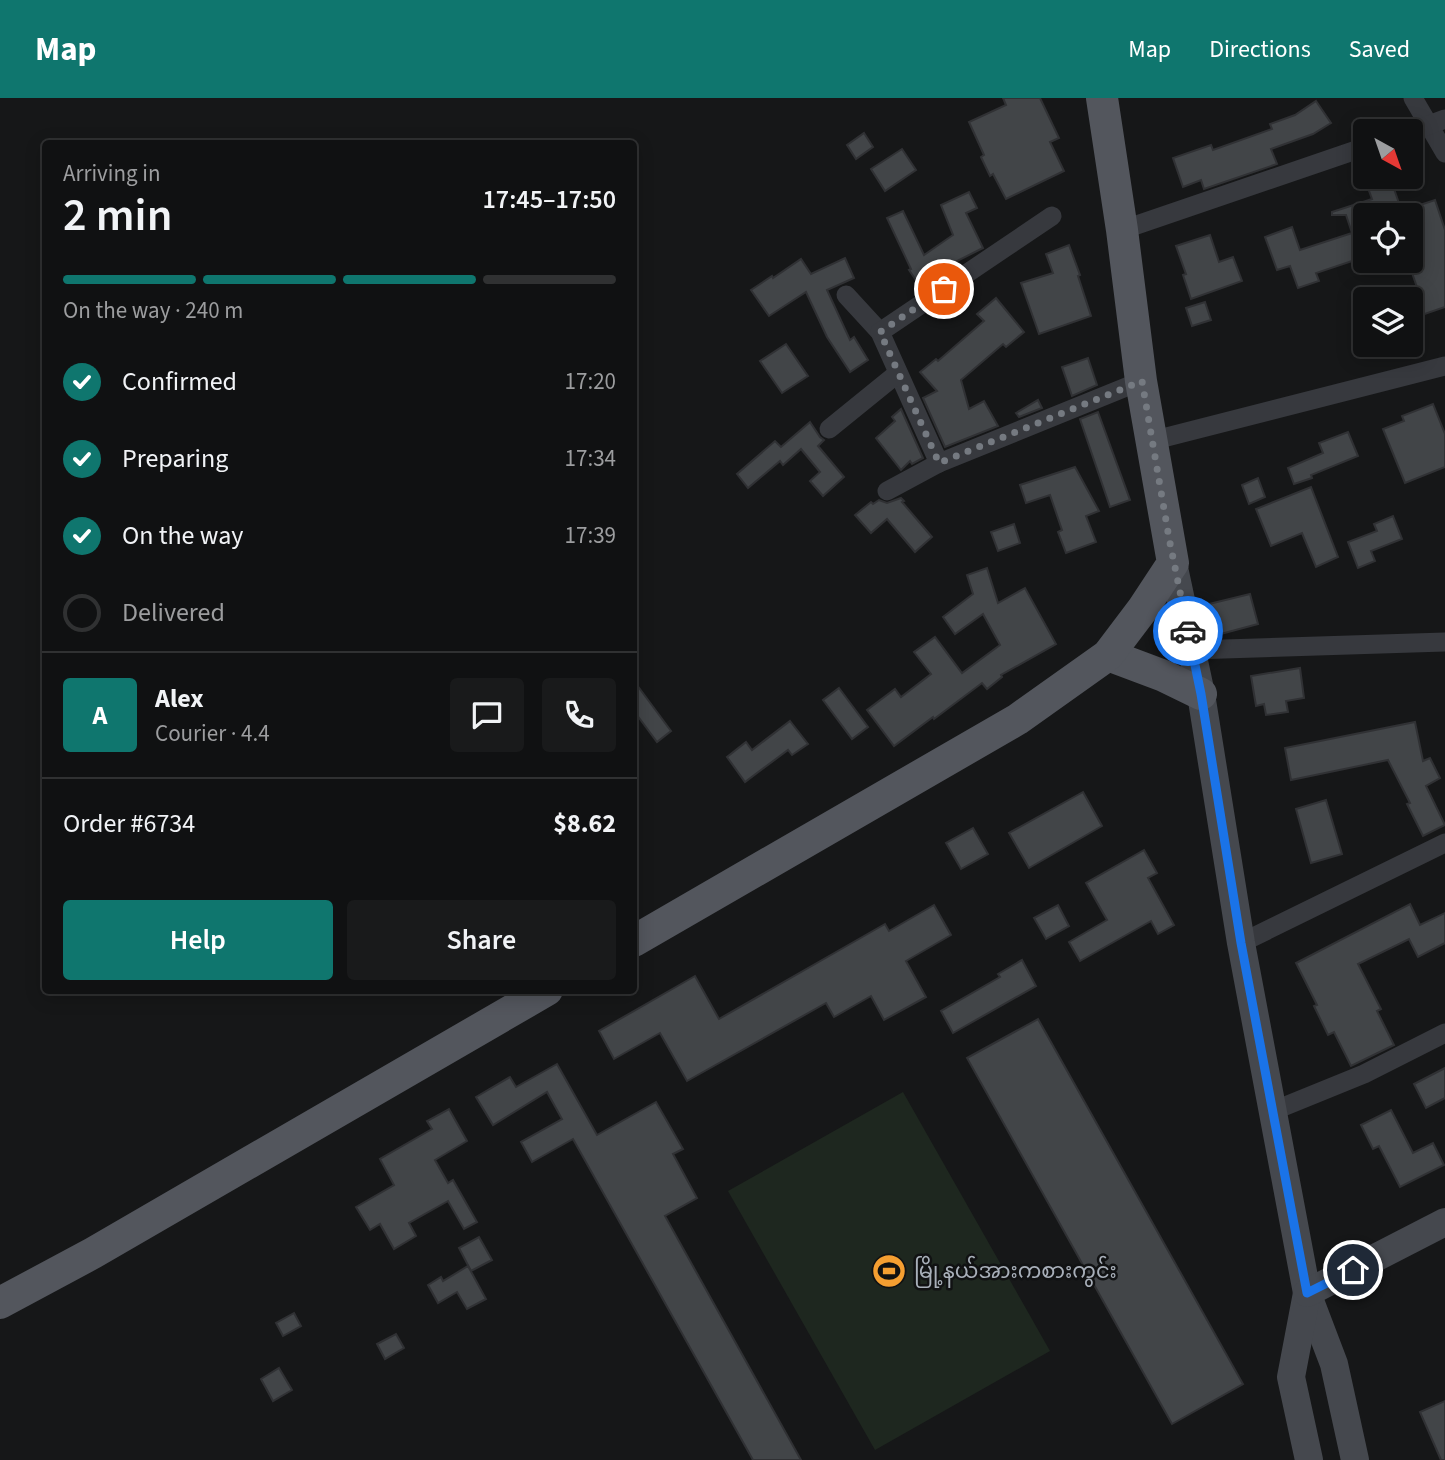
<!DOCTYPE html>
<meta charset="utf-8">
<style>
body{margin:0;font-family:"Source Sans 3","Noto Sans Myanmar",sans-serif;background:#191a1b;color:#f1f3f6;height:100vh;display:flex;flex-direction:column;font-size:26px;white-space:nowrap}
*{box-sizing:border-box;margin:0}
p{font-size:23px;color:#9c9d9f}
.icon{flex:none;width:38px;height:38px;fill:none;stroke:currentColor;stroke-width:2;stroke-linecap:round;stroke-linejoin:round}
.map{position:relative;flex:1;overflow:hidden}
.details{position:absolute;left:42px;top:42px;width:595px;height:854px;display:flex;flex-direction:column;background:#101112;border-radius:7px;box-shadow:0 4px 18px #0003,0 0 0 2px #303132}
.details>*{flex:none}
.needle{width:46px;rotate:140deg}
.controls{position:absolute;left:1353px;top:21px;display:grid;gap:14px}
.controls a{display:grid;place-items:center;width:70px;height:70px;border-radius:7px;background:#101112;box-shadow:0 4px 18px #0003,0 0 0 2px #303132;font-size:35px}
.pin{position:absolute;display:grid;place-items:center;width:60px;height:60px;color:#fff;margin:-30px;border:4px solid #fff;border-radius:50%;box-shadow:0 2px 7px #0007}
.courier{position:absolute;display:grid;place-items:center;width:70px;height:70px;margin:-35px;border:5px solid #1a73e8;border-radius:50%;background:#fff;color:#222;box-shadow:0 2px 9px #0007}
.headline em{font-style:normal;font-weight:600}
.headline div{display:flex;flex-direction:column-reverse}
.headline{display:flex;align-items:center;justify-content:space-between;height:119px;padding:0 21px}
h1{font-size:46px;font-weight:600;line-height:52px}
.bar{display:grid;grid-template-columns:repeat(4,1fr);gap:10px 7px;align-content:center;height:84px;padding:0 21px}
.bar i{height:9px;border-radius:5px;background:#303132}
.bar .on{background:#0f766e}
.bar p{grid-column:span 4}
.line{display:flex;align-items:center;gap:18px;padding:0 21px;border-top:2px solid #303132}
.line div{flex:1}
.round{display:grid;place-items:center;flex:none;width:74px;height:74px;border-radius:7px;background:#191a1b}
ol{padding:0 21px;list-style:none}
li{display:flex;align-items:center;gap:21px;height:77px}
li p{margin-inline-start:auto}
li .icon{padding:7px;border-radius:50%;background:#0f766e;color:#fff;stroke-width:4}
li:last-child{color:#9c9d9f}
li i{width:38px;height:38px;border:4px solid #303132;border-radius:50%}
.button{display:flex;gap:14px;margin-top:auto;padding:14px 21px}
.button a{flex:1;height:80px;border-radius:7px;background:#0f766e;color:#fff;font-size:28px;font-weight:600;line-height:80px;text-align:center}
.button a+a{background:#191a1b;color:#f1f3f6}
header{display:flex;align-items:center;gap:42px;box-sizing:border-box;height:98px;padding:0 35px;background:#0f766e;color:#fff}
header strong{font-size:33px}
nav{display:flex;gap:38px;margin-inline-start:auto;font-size:24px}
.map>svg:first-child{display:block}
.green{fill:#1e271f}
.building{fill:#424548;stroke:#303134;stroke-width:2}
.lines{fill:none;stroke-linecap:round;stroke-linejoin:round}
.street{stroke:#37393e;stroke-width:19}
.secondary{stroke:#45484e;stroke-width:28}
.primary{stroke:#53565d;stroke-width:32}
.done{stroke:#757a81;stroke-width:7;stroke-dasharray:0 12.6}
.route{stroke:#1a73e8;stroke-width:9}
.labels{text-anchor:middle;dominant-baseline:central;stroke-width:5;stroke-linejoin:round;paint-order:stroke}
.poi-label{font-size:21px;fill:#a8afb9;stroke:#111213;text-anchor:start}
</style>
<header>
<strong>Map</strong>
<nav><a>Map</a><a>Directions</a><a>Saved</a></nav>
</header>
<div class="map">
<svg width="1445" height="1362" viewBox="0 0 1445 1362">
<rect width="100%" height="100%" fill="#161718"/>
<!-- green -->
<path class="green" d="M903,994L1050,1253L875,1352L728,1093Z"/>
<!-- building -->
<g class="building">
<path d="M1003,0H1040L1059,40L1050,44L1064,73L1006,101L993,76L990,78L981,59L984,57L969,24L1006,7Z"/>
<path d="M1316,3L1331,25L1313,36L1271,51L1277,66L1204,91L1201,82L1183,89L1173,60L1211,47L1213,52L1272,31L1270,26L1295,17Z"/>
<path d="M864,35L873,49L856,61L847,47Z"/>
<path d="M902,51L916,72L885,93L871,71Z"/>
<path d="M1391,82L1403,117H1365V163L1363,164L1361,160L1316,175L1319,183L1298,190L1290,168L1277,172L1265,139L1292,129L1300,152L1352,135L1346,117H1332V114L1372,101L1368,90Z"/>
<path d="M969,94L977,110L966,115L983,150L949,167L952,171L922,191L909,172L911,171L887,120L903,113L924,157L953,137L941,107Z"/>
<path d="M1435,102L1445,132V209L1416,219L1408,198L1419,195L1410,169V146L1422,142L1411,110Z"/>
<path d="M1210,137L1219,164L1233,159L1242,183L1191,201L1183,177L1186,176L1176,148Z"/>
<path d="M1069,147L1080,177L1078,178L1091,218L1039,236L1021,185L1053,175L1046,156Z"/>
<path d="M845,160L854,180L827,192L850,242L854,239L868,262L850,274L827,239L806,194L769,218L751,192L772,178L773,180L801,161L811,176Z"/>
<path d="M996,200L1024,234L1006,249L1003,246L961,282L969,311L984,303L998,328L945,349L923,300L937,293L920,274L936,261L938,263L984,223L977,216Z"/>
<path d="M1205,204L1211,222L1192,228L1186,210Z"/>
<path d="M786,246L808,278L782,295L760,263Z"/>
<path d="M1088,260L1097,287L1072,298L1062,269Z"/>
<path d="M1038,302L1042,310L1019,319L1016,315Z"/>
<path d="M1433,306L1445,336V369L1405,385L1383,331L1404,323L1402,318Z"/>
<path d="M901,311L923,360L912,366L910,363L901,372L876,340L895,323L892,319Z"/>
<path d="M1098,314L1130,402L1110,409L1080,321Z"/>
<path d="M810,324L820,339L824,342L818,348L844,379L823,398L810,383L820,374L801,351L783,367L780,363L748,390L737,376L775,343L781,349Z"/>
<path d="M1348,334L1358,358L1311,377L1312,380L1294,386L1288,370L1323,355L1319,345Z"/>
<path d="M1075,369L1099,413L1086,418L1096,444L1066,455L1058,434L1062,432L1050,397L1026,405L1020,387Z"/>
<path d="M1258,380L1265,399L1249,406L1242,387Z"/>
<path d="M1311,389L1338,459L1316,469L1302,435L1271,448L1256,411Z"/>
<path d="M901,400L904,403L902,404L932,439L915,454L887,421L871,435L855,417L871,404L873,406L879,402L887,405Z"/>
<path d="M1393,418L1402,441L1371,453L1375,463L1358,470L1348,444L1377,433L1374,426Z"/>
<path d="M1014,426L1020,445L998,453L991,434Z"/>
<path d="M987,470L998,505L1025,490L1056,546L1001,577L1002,579L987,591L982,585L934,621L933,619L894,648L867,612L895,591L901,599L931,576L914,554L935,539L962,575L1000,547L983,516L955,536L943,519L973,496L967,477Z"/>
<path d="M1250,496L1258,526L1217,537L1209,506Z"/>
<path d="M1300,570L1304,600L1286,603L1288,614L1266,617L1264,606L1256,608L1251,578Z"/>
<path d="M634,583L671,633L657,644L634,613Z"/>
<path d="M839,590L868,629L852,641L823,602Z"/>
<path d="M790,623L808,646L792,657L788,652L745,684L727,659L746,644L752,652Z"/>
<path d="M1415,624L1423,663L1430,660L1440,680L1426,688L1445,727L1423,738L1407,706L1410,705L1388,662L1291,682L1285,650Z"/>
<path d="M1083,694L1102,728L1029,770L1009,735Z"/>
<path d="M1326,702L1342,756L1311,765L1296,711Z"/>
<path d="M973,730L988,756L961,771L946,745Z"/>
<path d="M1144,752L1157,775L1148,780L1174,827L1158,836L1151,823L1080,863L1069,844L1107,822L1086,785Z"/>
<path d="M1410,806L1420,827L1445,815V845L1418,859L1409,841L1358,866L1381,911L1377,913L1394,947L1351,968L1334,934L1328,937L1314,908L1317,907L1296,865Z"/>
<path d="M934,807L951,837L906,863L926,899L884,922L871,898L834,919L826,905L687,983L660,935L614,961L599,933L695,878L719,921L885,826L889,833Z"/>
<path d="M1058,807L1069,828L1046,841L1034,820Z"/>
<path d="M1022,862L1036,888L953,935L941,913L1000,879L998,876Z"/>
<path d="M1038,921L1243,1286L1172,1326L967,960Z"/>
<path d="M557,966L597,1037L656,1004L683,1051L673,1056L697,1100L665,1118L801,1362H753L573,1041L532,1064L521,1044L562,1021L547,994L493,1027L476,999L510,979L516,989Z"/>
<path d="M1445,970V1000L1426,1010L1414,986Z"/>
<path d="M449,1011L467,1043L435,1062L448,1085L453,1082L477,1124L464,1131L448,1103L409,1125L416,1138L394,1151L380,1126L370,1132L356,1109L394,1087L380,1061L432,1031L427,1023Z"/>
<path d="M1391,1012L1413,1055L1433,1045L1444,1067L1400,1089L1379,1048L1373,1051L1361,1027Z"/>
<path d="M479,1139L492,1162L471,1173L459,1150Z"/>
<path d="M468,1168L486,1201L467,1211L457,1194L438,1205L428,1187L441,1179L443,1183Z"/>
<path d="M294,1215L301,1228L283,1238L276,1225Z"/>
<path d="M396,1236L404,1250L385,1261L377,1246Z"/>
<path d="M279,1270L292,1292L273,1303L261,1281Z"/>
<path d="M1445,1303V1362H1441L1420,1314Z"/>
</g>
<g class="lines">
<!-- street -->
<g class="street">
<path d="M1413,0L1445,55"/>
<path d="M1410,34L1445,21"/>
<path d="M1122,132L1365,49"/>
<path d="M846,197L880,234L939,365"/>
<path d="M880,234L1052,118"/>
<path d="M829,331L898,275"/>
<path d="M1151,343L1445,268"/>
<path d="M887,393L939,365L1141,283"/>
<path d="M1192,552L1445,544"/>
<path d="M1241,845L1445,745"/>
<path d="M1273,1013L1364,976L1445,935"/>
</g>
<!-- secondary -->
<g class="secondary">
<path d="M1173,465L1201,596L1241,845L1307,1195L1334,1266L1355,1362"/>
<path d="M1307,1195L1291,1279L1309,1362"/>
<path d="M1307,1195L1445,1124"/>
</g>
<!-- primary -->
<g class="primary">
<path d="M1108,557L1164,578L1201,596"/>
<path d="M634,843L1018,621L1108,557L1142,512L1173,465L1141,283L1122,132L1102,0"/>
<path d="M0,1205L93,1155L547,892"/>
</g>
</g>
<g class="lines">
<!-- done -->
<path class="done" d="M944,191L880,234L939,365L1142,283L1169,440L1188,533"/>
<!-- route -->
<path class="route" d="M1188,533L1201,596L1241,845L1307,1195L1353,1172"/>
</g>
<!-- icons -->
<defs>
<g id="stadium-disc" transform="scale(1.75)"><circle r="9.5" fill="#f59f31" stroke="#111213"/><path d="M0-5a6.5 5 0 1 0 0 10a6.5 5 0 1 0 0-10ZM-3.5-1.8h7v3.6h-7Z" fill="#111"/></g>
</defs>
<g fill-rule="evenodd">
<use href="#stadium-disc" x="889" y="1173"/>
</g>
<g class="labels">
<!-- poi labels -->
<g class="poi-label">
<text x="914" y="1173">မြို့နယ်အားကစားကွင်း</text>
</g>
</g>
</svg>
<div class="controls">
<a><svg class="needle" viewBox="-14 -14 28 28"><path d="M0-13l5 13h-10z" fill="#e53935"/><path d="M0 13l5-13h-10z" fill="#9c9d9f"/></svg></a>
<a><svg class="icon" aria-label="locate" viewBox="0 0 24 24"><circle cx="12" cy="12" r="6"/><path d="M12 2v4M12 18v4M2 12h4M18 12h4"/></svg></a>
<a><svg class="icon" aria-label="layers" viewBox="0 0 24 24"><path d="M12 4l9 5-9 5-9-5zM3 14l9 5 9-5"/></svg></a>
</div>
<div class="pin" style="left:944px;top:191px;background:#ea580c"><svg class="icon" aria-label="bag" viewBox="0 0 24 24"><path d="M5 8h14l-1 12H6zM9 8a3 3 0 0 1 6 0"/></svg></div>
<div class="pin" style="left:1353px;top:1172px;background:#1f2937"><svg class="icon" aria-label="home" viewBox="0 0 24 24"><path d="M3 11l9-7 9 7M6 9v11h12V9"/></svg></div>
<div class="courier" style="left:1188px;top:533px"><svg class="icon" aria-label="car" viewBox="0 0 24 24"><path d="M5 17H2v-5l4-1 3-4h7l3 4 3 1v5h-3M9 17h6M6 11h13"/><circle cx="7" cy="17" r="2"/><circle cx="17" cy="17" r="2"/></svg></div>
<section class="details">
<div class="headline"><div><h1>2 min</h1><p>Arriving in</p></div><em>17:45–17:50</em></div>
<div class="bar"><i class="on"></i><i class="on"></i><i class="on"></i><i></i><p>On the way · 240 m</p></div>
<ol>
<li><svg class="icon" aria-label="check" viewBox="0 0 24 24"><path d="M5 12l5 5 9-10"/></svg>Confirmed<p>17:20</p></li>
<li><svg class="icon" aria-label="check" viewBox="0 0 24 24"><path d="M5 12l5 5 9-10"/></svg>Preparing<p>17:34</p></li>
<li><svg class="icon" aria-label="check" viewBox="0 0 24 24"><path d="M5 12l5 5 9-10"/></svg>On the way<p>17:39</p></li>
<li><i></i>Delivered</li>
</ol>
<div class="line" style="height:126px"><b class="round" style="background:#0f766e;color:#fff">A</b><div><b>Alex</b><p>Courier · 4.4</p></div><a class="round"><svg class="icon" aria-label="chat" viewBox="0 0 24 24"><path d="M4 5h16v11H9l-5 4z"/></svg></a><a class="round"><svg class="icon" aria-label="phone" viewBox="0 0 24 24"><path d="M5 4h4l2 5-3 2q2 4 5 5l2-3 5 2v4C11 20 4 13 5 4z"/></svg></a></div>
<div class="line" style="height:91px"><div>Order #6734</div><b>$8.62</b></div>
<div class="button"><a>Help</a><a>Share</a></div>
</section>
</div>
